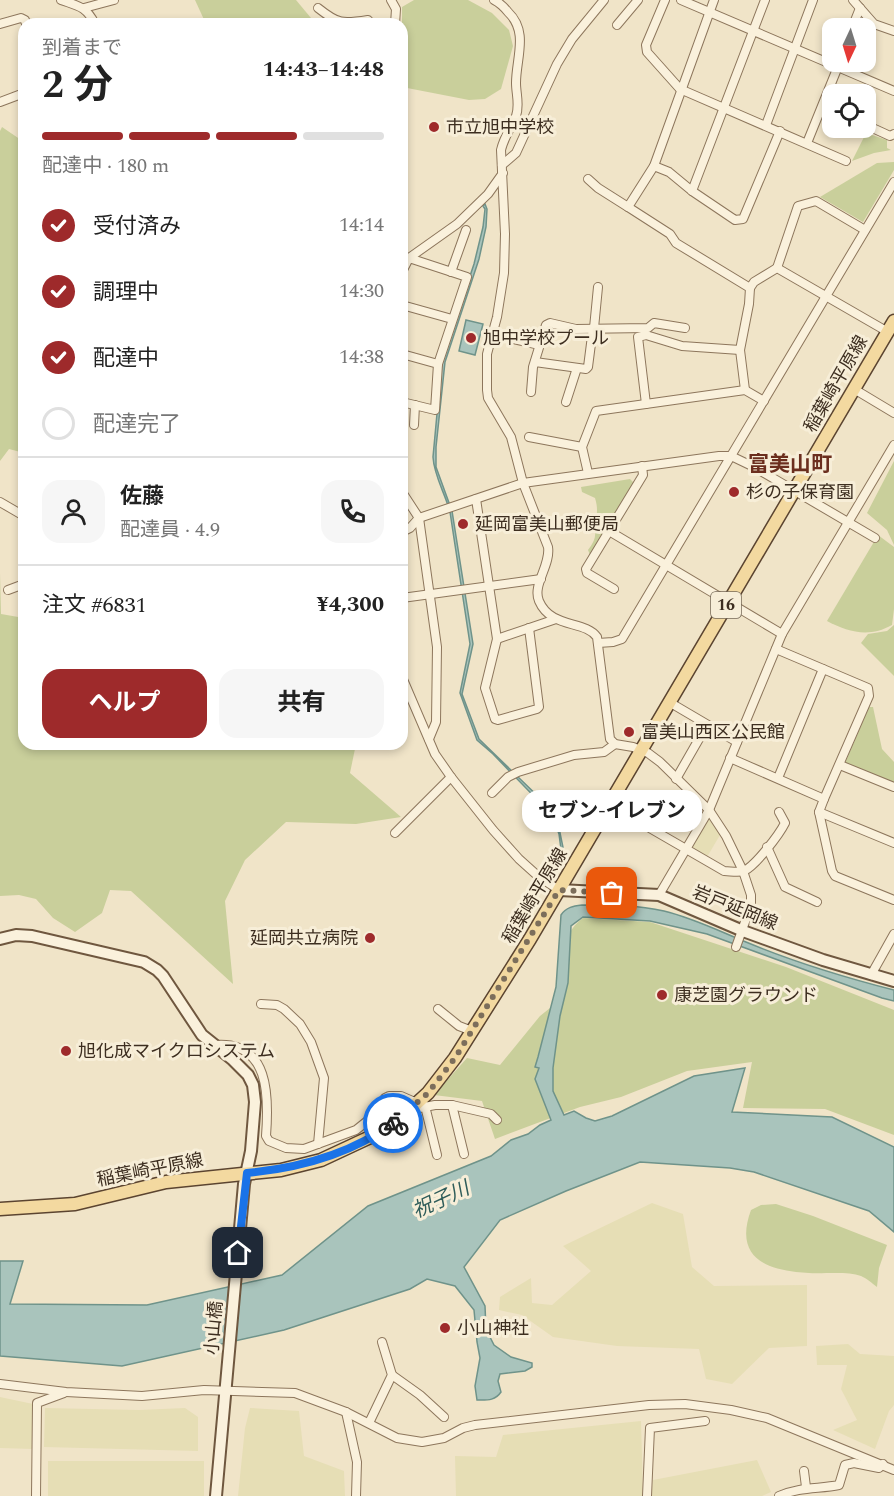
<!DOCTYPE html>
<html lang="ja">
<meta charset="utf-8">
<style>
body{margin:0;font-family:Spectral,"Noto Sans JP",serif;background:#f6f6f6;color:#222;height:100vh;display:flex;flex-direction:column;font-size:22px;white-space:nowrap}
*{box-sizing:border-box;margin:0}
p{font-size:20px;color:#767676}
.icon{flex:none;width:33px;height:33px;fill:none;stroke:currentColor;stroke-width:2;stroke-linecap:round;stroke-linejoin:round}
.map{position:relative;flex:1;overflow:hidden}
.side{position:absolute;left:18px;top:18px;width:390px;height:732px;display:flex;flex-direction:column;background:#fff;border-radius:18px;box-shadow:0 3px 9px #0003}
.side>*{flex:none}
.needle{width:39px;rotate:184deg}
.fabs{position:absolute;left:822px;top:18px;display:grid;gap:12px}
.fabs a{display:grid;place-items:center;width:54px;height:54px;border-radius:12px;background:#fff;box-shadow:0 3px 9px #0003;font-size:30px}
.pin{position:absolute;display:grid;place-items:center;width:51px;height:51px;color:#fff;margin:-26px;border-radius:12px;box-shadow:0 3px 9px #0006}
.courier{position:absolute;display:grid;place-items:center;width:60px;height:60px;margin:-30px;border:4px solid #1a73e8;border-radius:50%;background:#fff;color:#222;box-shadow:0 2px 8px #0007}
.bubble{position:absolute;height:42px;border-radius:18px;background:#fff;box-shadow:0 3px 9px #0003;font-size:20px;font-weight:700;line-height:42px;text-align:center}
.head em{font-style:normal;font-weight:700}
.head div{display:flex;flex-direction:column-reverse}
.head{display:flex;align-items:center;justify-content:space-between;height:102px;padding:0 24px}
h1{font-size:39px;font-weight:700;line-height:45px}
.bar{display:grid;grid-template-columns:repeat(4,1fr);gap:9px 6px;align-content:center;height:72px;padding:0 24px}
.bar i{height:8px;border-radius:4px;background:#e0e0e0}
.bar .current{background:#9e2a2b}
.bar p{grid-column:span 4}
.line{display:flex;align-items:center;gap:15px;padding:0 24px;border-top:2px solid #e0e0e0}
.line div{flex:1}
.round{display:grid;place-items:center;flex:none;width:63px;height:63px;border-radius:18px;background:#f6f6f6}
ol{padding:0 24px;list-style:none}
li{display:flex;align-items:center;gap:18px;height:66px}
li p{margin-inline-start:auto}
li .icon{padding:6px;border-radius:50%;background:#9e2a2b;color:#fff;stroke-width:4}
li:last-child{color:#767676}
li i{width:33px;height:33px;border:3px solid #e0e0e0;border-radius:50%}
.cta{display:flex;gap:12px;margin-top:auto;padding:12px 24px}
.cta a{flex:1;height:69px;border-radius:18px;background:#9e2a2b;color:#fff;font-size:24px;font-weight:700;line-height:69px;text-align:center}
.cta a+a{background:#f6f6f6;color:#222}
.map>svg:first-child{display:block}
.farmland{fill:#e6deb5}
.green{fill:#c9cf9b}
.water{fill:#a9c4bc;stroke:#6f938a;stroke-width:1.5}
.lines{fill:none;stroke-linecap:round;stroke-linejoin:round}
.street-casing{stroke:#8d765c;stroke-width:10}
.secondary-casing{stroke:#6f573f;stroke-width:14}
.primary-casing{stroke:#5b4430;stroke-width:15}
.street{stroke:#faf1dc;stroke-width:8}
.secondary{stroke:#faf1dc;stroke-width:10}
.primary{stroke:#f3d9a0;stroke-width:12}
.done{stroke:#7c6e5b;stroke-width:6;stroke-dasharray:0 10.8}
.route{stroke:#1a73e8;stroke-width:8}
.poi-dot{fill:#9e2a2b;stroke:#f7eed8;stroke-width:2}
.labels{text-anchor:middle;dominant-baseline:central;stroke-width:6;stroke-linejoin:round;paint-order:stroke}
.shield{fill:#f7eed8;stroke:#756857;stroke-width:1.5}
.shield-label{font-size:16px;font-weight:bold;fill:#3d2e20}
.poi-label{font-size:18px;fill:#3d2e20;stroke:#f7eed8;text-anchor:start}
.street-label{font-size:18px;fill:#3d2e20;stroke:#f7eed8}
.water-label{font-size:20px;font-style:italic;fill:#2f5d5a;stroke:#f7eed8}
.quarter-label{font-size:21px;font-weight:bold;fill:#6b2e1e;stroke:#f7eed8}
</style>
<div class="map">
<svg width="894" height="1496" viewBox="0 0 894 1496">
<rect width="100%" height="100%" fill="#f0e4c8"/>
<!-- farmland -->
<g class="farmland">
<path d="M706,820H711L720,835L707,857L693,849L692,843Z"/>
<path d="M652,1203L683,1214L692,1267L714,1286L807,1285V1346L769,1348L732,1384L706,1379L699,1349L617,1346L553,1337L522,1315L499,1310L500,1297L531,1278L532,1303L552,1305L591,1271L563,1246Z"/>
<path d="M848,1344L860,1354L894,1356V1405L889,1411L875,1449L833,1430L857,1420L841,1389L847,1365H817L816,1346Z"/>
<path d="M0,1397L33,1404V1449L0,1448Z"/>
<path d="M45,1408L139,1410L185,1408L198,1417V1451L44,1447Z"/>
<path d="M250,1408L299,1411L304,1456L344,1471L345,1496H238L245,1428Z"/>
<path d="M641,1421L643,1496H456L455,1456L496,1457L503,1435Z"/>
<path d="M757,1460L771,1492L762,1496H651L653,1480Z"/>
<rect x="48" y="1461" width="156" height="35"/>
</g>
<!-- green -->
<g class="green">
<path d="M195,0H296L316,24H206Z"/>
<path d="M414,0H468L492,13L509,30L513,46L501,89L485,99L469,100L402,87V7Z"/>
<path d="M2,127L24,142V453L9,449L0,461V131Z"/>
<path d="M866,133L887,140V148L891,150L874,153L852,161Z"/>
<path d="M894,162V170L863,222L820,197L877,163Z"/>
<path d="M894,461V545L887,530L867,513Z"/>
<path d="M630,479L634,483L590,555L588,550C598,537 594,536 596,522C597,512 598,508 595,498L582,492L581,487Z"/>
<path d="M878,535L894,547V609L892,625C869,638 848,632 827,621Z"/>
<path d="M0,573L1,614L24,618V687L21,689L24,703V744H356L350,773L401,817L356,824L286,822L245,860L225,901L233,984L131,891L110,890L102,913L75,932L53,918L36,899L19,895L0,896Z"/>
<path d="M894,625V676L861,643L868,634L887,631Z"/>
<path d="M869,707H873L882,749L894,762V783L845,763Z"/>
<path d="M583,918L650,922L786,967L894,1010V1135L825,1109L743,1108L752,1062L687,1071L621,1097L580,1107L495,1139L482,1101L434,1095L467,1058L500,1065L540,1016L555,1004C559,977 558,935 583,918Z"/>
<path d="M776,1204L813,1216L887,1245L879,1268L877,1287C872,1283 866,1278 861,1276C848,1271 824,1274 809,1273C768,1271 733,1259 751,1210L761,1205Z"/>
</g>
<!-- water -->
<g class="water">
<path d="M485,204L487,209L486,227L479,259L445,362L436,447V467L452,511L473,644L462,694L479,739L551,809L559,828L565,857H562L559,834L552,815L493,754L477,740L460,693L470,644L450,512C445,493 434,476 433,457L442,360L474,264L483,227L485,209L483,206Z"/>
<path d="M466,320L483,324L475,355L459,351Z"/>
<path d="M582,905C610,905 638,905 664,911C693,918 719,931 746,942C794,962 843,977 894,990V1001L882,998L707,934L650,921L583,917L571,926L568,983L560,1016L553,1068V1091L564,1115L574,1111L586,1118L595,1121L612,1116L694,1076L745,1068L732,1112L832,1117L894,1147V1232L869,1211L754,1172L730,1168L640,1162L566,1191L500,1220L464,1267L485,1306L486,1329L494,1345L511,1357L532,1363V1367L525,1371L500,1374L498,1381L501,1392C495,1401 487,1400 477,1400L475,1386L480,1358L477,1342L474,1310L455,1286L427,1279L410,1289L284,1330L122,1366L0,1356V1261H23L10,1304L147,1305L282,1275L368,1206L491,1156L511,1140L528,1134L540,1125L551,1120L535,1079L539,1068L535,1067L538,1057L556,987L561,915C566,907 574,906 582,905Z"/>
</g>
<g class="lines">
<!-- street casing -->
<g class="street-casing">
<g id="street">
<path d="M61,0C78,6 86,6 95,24"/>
<path d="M391,0L396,9L395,24"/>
<path d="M494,0C500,3 504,7 508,12C529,32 516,58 516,83C516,94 520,105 516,116C511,128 504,137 501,150L505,234L504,273L497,317L487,354V390L488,398L511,437L523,483L548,547C551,565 532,585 539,601C551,629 585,620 597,637L610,739L615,744L633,747L648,753L660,762L709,810L726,836L743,871L751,895V905L736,947"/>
<path d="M665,0L646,45L647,52L680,89L846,161"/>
<path d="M681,0L894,91"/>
<path d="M714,0L654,166L628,207L670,234L676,243L750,288L749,304L740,350L745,390"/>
<path d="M853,0L874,24L894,31"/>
<path d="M84,8L114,0"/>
<path d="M318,8C338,24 342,24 368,20L371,24"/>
<path d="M0,24L21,18L25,20L26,24"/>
<path d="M617,25L638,0"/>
<path d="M852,28L860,8"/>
<path d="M0,102L24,93"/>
<path d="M766,125L813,0"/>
<path d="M866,125L890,136L894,134"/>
<path d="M807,143L839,64"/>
<path d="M502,165L516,153L557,64L572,39L604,0"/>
<path d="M654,166L669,172L692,191L735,220L743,219L780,131"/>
<path d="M588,179L598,188L628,207"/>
<path d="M692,191L765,0"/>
<path d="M409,258L457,224L488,194L503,173"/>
<path d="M777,268L798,206L816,201L865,230"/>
<path d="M402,272L409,258L467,277L438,364L435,410L402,402"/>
<path d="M451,272L466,230"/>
<path d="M750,288L754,282L777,268L888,332"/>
<path d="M402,305L452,319"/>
<path d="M594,328L598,287"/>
<path d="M492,334L539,345"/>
<path d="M402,354L438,364"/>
<path d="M535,362L586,369L588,367L593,328"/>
<path d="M854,389L894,413"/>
<path d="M531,392L533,367L546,325L550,323L576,329L648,328L654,323L685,328"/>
<path d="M566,402L577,368"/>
<path d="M646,404L638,337L646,335L682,346L740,350"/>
<path d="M414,425L415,405"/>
<path d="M529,437L582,447"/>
<path d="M588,473L582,447L596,411L745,390L764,401"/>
<path d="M402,492L419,518L437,647L436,722L429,739"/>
<path d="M476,499L497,639L485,688L495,719L498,720L537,709L539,707L529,628"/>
<path d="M0,502L24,516"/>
<path d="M609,531L782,634"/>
<path d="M402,532L410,528L419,518L523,483L719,456H731L754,467L875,538"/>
<path d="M614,589L587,573L586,569L643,475L642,466"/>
<path d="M8,590L24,584"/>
<path d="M402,598L541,579"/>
<path d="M497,639L556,619"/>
<path d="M598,643L613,642L622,639L894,182"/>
<path d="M776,649L868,688L869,696L824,799"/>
<path d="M402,677L435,754L451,777L493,830L519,859L539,877L559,890"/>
<path d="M669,702L737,742"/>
<path d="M730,758L824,799L819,812L832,871L835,876L894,900"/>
<path d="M840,765L894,787"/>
<path d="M778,778L823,669"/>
<path d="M676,779L707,725"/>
<path d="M492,793L508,777L518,772L574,755L604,752L615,744"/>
<path d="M610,805L724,871C730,871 738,873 744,871C756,865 779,835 785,823L779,812"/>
<path d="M819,812L894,843"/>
<path d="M395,833L451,777"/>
<path d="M767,847L785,887L817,902"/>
<path d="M659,895L709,810L782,634L894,445"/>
<path d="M871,975L894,934"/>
<path d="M261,1004L277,1005L284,1009L300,1024L311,1042L324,1078L318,1144"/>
<path d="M438,1009L459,1026L472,1031"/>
<path d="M214,1045C270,1040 269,1097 266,1136L269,1141L286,1148L304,1149L356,1130L376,1114L385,1098L389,1096H401L417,1103"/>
<path d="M452,1105L464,1154"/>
<path d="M425,1106L437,1155"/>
<path d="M414,1109L435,1105H452L491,1114L497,1120"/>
<path d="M392,1375L420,1395L444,1417"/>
<path d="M0,1384L66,1392L142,1396L204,1390L295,1393L346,1412L397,1438L422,1442L444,1438L463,1428L475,1425L649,1405L685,1404L731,1410L767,1418L894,1470"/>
<path d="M346,1412L357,1462L356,1496"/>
<path d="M369,1423L392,1375L382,1342"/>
<path d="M804,1471L806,1487"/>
<path d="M36,1496L37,1403L64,1393"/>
<path d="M647,1496L650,1428L705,1421"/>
<path d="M779,1496C799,1487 819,1489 839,1485L845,1465L854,1463L879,1468L883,1464"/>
</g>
</g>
<!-- secondary casing -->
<g class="secondary-casing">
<g id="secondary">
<path d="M559,890L659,895L743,931L823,960L894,981"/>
<path d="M0,939L16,935L32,936L144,962L157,970L163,976L202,1035L232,1059L248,1075L253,1085L255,1102L251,1151L244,1184L216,1496"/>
</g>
</g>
<!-- primary casing -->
<g class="primary-casing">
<path id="primary" d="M0,1209L75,1204L166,1182L281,1170L321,1160L381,1132L404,1115L428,1093L455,1058L530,939L894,321"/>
</g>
<!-- street -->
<use href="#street" class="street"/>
<!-- secondary -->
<use href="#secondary" class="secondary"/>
<!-- primary -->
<use href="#primary" class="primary"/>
</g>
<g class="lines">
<!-- done -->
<path class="done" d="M393,1123L428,1093L455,1058L559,890L612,893"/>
<!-- route -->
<path class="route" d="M238,1253L247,1173C299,1168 350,1155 393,1123"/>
</g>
<!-- markers -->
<g class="poi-dot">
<circle cx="434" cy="127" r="6"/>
<circle cx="471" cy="338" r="6"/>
<circle cx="734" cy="492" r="6"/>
<circle cx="463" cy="524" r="6"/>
<circle cx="629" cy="732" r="6"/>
<circle cx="370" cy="938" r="6"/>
<circle cx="662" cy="995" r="6"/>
<circle cx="66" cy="1051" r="6"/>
<circle cx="445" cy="1328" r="6"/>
</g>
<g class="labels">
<!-- shield labels -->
<rect class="shield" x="711" y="592" width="30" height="26" rx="4.5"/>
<g class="shield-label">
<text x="726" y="605">16</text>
</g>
<!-- poi labels -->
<g class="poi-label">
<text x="446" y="127">市立旭中学校</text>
<text x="483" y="338">旭中学校プール</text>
<text x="746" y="492">杉の子保育園</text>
<text x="475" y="524">延岡富美山郵便局</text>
<text x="641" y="732">富美山西区公民館</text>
<text x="358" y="938" text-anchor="end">延岡共立病院</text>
<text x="674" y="995">康芝園グラウンド</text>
<text x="78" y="1051">旭化成マイクロシステム</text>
<text x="457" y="1328">小山神社</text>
</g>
<!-- street labels -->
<g class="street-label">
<text transform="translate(836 384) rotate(-60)">稲葉崎平原線</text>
<text transform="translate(535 896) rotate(-59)">稲葉崎平原線</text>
<text transform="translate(735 908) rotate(22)">岩戸延岡線</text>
<text transform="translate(150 1170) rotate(-11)">稲葉崎平原線</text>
<text transform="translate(214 1328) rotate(-85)">小山橋</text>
</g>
<!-- water labels -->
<g class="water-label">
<text transform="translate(441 1200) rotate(-25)">祝子川</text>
</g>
<!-- quarter labels -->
<g class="quarter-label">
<text x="790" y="465">富美山町</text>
</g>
</g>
</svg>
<div class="fabs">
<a><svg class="needle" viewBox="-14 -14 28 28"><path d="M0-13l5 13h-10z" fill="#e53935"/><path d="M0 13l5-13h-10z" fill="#767676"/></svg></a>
<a><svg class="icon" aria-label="locate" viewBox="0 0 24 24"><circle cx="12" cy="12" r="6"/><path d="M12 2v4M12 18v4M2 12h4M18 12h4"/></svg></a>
</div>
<div class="pin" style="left:612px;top:893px;background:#ea580c"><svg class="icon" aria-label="bag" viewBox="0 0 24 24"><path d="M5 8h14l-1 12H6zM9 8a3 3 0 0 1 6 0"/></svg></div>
<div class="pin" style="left:238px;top:1253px;background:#1f2937"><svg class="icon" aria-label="home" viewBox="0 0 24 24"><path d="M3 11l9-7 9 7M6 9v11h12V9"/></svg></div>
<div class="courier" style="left:393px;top:1123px"><svg class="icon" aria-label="bike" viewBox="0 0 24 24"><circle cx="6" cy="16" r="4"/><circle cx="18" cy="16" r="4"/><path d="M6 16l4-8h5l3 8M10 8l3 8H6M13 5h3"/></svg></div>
<div class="bubble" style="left:522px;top:790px;width:180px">セブン-イレブン</div>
<section class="side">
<div class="head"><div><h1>2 分</h1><p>到着まで</p></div><em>14:43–14:48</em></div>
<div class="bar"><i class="current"></i><i class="current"></i><i class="current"></i><i></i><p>配達中 · 180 m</p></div>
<ol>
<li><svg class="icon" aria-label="check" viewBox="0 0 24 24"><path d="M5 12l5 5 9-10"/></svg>受付済み<p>14:14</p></li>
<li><svg class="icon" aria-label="check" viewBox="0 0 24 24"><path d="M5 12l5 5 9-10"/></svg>調理中<p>14:30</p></li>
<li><svg class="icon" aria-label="check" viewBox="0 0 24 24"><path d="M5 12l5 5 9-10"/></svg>配達中<p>14:38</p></li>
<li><i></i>配達完了</li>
</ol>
<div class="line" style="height:108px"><a class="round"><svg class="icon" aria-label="person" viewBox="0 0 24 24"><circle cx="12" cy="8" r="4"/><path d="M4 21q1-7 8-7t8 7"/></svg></a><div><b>佐藤</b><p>配達員 · 4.9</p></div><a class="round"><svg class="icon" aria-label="phone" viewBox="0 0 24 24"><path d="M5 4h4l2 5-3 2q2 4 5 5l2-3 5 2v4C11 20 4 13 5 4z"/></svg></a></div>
<div class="line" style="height:78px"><div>注文 #6831</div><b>¥4,300</b></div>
<div class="cta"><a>ヘルプ</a><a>共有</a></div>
</section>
</div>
